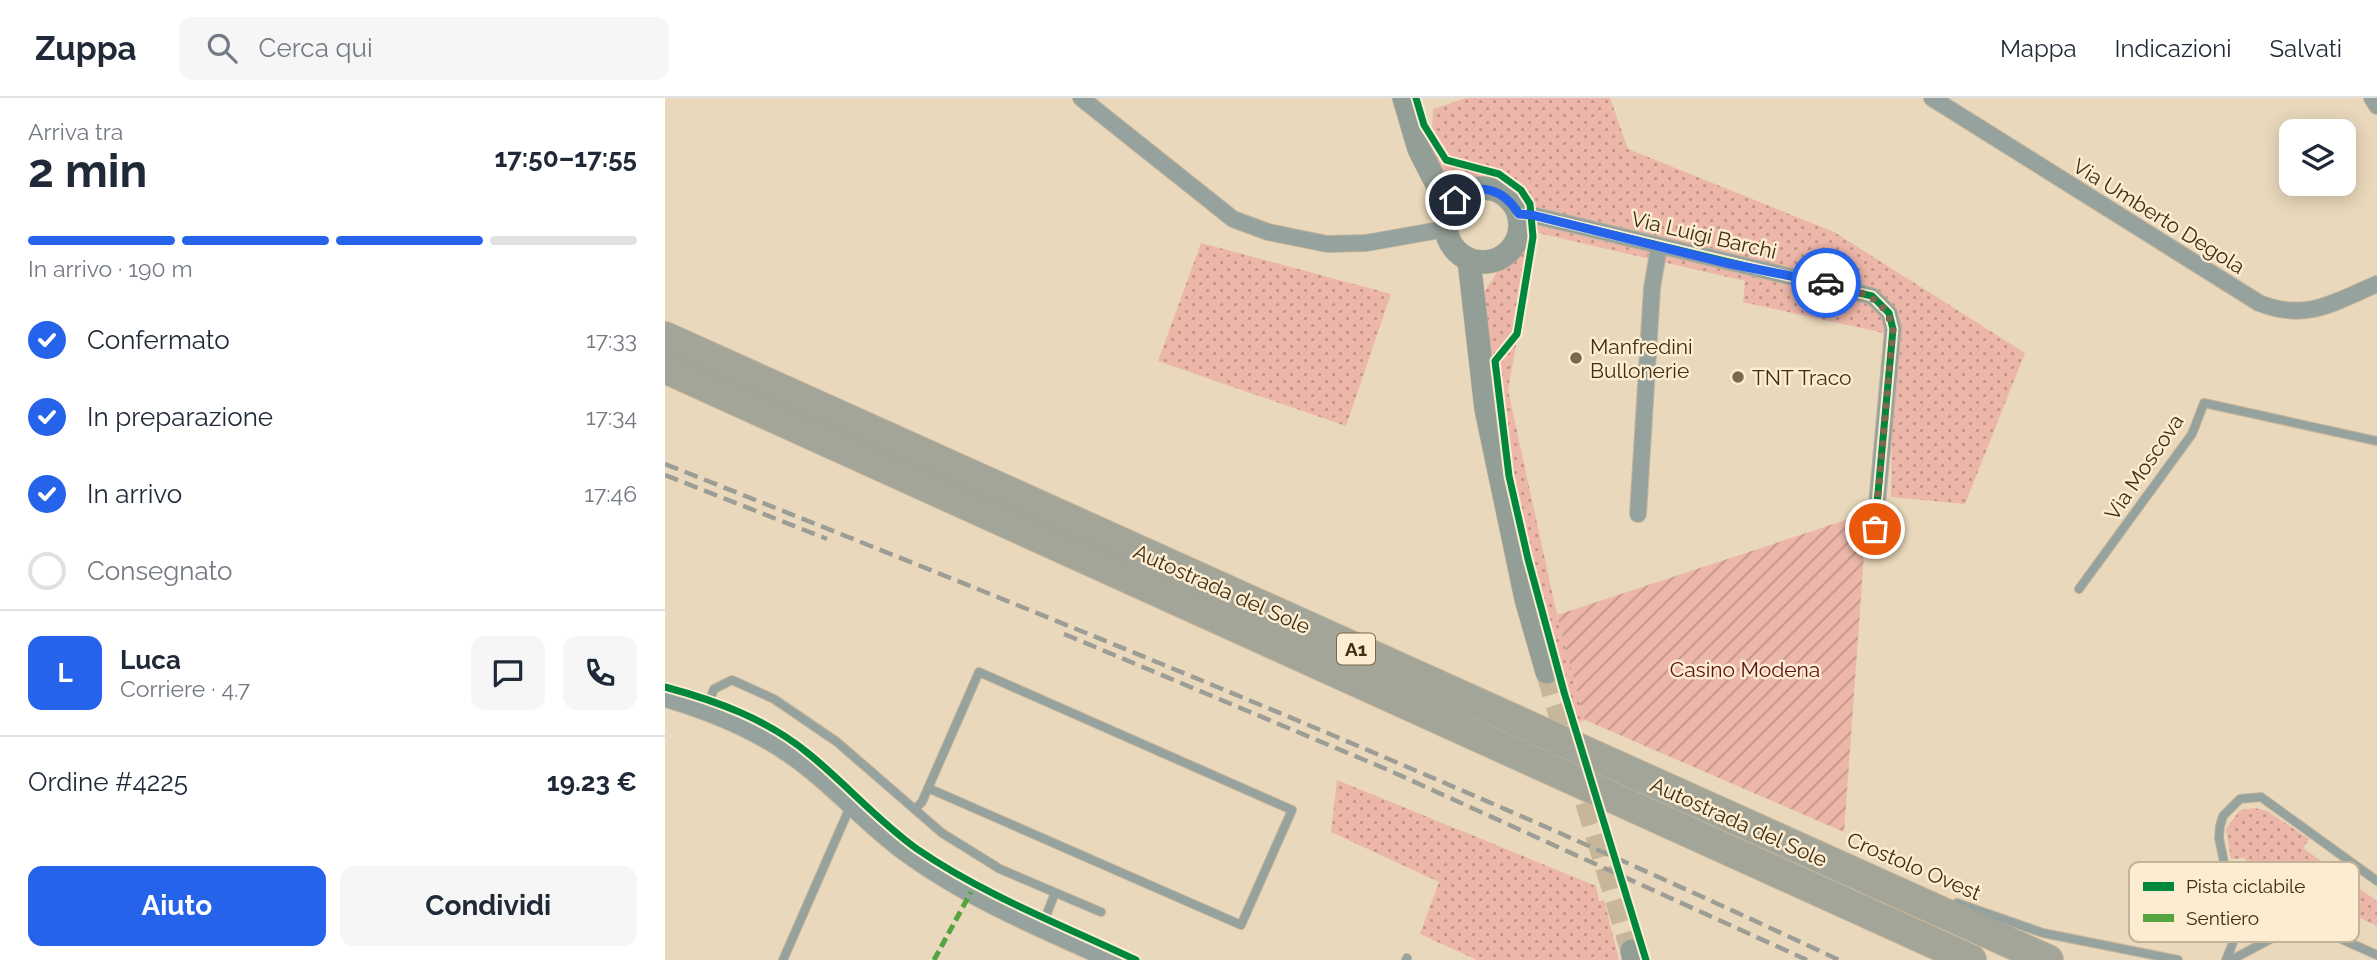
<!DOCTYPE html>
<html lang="it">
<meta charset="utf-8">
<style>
body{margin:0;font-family:Raleway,sans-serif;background:#f6f6f7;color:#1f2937;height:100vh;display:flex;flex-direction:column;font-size:26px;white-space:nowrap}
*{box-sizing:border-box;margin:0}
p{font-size:23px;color:#747a83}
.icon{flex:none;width:38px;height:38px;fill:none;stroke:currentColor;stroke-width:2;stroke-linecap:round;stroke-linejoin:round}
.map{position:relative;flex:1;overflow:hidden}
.panel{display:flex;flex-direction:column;background:#fff;width:665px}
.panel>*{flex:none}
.buttons{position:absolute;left:1614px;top:21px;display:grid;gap:14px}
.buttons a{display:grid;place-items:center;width:77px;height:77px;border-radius:14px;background:#fff;box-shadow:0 4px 18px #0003;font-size:35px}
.pin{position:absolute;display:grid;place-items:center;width:60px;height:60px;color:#fff;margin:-30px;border:4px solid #fff;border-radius:50%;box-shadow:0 2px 7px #0007}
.courier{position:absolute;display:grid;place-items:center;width:70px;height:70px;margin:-35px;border:5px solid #2563eb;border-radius:50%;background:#fff;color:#222;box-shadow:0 2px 9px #0007}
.summary em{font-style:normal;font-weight:700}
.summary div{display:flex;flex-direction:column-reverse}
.summary{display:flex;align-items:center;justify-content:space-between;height:119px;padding:0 28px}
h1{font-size:46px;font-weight:700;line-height:52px}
.bar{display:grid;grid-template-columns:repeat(4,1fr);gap:10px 7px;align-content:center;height:84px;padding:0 28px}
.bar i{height:9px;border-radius:5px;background:#e0e1e3}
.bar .on{background:#2563eb}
.bar p{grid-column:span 4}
.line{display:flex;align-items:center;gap:18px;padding:0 28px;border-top:2px solid #e0e1e3}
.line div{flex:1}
.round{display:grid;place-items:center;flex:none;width:74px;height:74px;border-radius:14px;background:#f6f6f7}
ol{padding:0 28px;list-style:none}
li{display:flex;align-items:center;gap:21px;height:77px}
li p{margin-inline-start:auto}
li .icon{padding:7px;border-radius:50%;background:#2563eb;color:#fff;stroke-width:4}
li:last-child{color:#747a83}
li i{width:38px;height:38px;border:4px solid #e0e1e3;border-radius:50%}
.button{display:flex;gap:14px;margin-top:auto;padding:14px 28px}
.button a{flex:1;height:80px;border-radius:14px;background:#2563eb;color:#fff;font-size:28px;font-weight:700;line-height:80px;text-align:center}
.button a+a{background:#f6f6f7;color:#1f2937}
header{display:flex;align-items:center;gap:42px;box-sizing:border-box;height:98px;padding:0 35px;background:#fff;border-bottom:2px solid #e0e1e3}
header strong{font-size:33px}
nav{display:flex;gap:38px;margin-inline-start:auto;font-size:24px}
.search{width:490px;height:63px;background:#f6f6f7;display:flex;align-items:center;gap:18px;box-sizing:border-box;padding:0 24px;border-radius:14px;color:#747a83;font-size:26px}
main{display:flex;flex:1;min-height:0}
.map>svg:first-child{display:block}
.grass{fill:url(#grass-dots)}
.garden{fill:url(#garden-furrows)}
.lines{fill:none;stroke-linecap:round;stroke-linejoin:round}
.secondary-tunnel{stroke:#c7b699;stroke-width:23;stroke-dasharray:23 11;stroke-linecap:butt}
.service-casing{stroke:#c4b59c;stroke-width:10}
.minor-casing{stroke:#c4b59c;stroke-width:18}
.tertiary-casing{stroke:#c4b59c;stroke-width:21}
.secondary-casing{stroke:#c4b59c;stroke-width:24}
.motorway-casing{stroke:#c4b59c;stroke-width:32}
.service{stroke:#96a29d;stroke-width:8}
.minor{stroke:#96a29d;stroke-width:16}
.tertiary{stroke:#96a29d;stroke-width:19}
.secondary{stroke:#939e96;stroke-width:23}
.motorway{stroke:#a2a597;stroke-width:30}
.rail{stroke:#9c9e96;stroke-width:4.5;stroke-dasharray:14 7;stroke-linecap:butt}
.quiet{stroke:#54a43f;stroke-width:5;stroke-dasharray:10 5;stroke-linecap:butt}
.cycleway-casing{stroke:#fcecd2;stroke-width:11}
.cycleway{stroke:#00873e;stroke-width:7}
.done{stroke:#7a6a4d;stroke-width:7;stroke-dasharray:0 12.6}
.route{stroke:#2563eb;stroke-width:9}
.poi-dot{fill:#7a6a4d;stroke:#fcecd2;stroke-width:2.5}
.labels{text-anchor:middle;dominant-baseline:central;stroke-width:5;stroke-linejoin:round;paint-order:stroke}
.shield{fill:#fcecd2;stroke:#77674c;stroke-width:2}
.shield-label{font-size:19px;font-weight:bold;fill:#3e2e12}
.street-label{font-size:21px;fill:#3e2e12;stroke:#fcecd2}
.poi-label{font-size:21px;fill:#3e2e12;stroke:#fcecd2;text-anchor:start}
.park-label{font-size:21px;fill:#610c19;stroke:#fcecd2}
.key{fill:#fcecd2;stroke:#c3b398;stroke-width:2}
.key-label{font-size:19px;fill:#3e2e12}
</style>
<header>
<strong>Zuppa</strong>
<div class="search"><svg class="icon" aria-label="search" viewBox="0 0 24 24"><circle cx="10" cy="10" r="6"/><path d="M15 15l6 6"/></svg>Cerca qui</div>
<nav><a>Mappa</a><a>Indicazioni</a><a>Salvati</a></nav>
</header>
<main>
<section class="panel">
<div class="summary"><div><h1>2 min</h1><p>Arriva tra</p></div><em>17:50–17:55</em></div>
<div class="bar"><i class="on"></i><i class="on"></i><i class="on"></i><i></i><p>In arrivo · 190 m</p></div>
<ol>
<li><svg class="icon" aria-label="check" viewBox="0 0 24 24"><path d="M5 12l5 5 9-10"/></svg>Confermato<p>17:33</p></li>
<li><svg class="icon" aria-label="check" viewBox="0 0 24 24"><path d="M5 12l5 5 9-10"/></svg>In preparazione<p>17:34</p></li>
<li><svg class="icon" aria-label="check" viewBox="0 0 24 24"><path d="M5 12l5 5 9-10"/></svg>In arrivo<p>17:46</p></li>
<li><i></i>Consegnato</li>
</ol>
<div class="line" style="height:126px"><b class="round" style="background:#2563eb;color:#fff">L</b><div><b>Luca</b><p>Corriere · 4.7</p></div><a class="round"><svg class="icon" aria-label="chat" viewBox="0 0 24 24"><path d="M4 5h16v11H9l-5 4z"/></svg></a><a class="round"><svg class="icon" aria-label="phone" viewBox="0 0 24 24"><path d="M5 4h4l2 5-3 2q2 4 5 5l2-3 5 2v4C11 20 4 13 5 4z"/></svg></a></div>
<div class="line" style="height:91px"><div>Ordine #4225</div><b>19.23 €</b></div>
<div class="button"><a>Aiuto</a><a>Condividi</a></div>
</section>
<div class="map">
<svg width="1712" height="862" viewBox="0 0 1712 862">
<defs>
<pattern id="grass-dots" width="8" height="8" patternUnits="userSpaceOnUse" patternTransform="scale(1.75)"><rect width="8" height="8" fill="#ecb6a9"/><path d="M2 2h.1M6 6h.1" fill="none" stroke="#c19488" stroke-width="1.8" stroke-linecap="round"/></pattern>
<pattern id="garden-furrows" width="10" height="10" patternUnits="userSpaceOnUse" patternTransform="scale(1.75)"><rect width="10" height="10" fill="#ecb6a9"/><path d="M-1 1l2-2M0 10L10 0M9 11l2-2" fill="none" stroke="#c19488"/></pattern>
</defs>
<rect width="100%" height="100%" fill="#e9d8bb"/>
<!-- grass -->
<g class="grass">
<path d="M801,0H945L963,51L1169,134L1360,255L1300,406L1226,399L1228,237L1078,204L1080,183L856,131C850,76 798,99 765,71C761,66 757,57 754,51L767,42L768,11Z"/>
<path d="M869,144L843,292L892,517L920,622L909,626L899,594L882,574L821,311L817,198L843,156Z"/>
<path d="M536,145L726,196L681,328L493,263Z"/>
<path d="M672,682L931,788L934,803L939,802L954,862H812L755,836L774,784L666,734Z"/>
<path d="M1590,710L1602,713L1644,741L1638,750L1712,803V828L1691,818L1685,830L1652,815L1643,814L1576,844L1580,826L1576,804L1589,801L1580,760L1566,761L1561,731L1575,712Z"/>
</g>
<!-- garden -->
<path class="garden" d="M1202,415L1179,734L920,622L892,517Z"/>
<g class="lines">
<!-- secondary-tunnel -->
<path class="secondary-tunnel" d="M882,574L967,853"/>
<!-- service casing -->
<g class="service-casing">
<g id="service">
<path d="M1414,491L1527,336L1539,305L1712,343"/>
<path d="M41,611L49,591L67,582L109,601L172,644L277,735L335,771L436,814"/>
<path d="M250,711L257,704L314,574L627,712L576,827L263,690"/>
<path d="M1292,805L1378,835L1513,862"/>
<path d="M377,828L390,795"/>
<path d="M118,862L185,709"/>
<path d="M741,862L742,860"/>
<path d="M1561,862L1573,832L1554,740L1555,728L1558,718L1575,701L1596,699L1712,783"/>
<path d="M1566,862L1638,824L1712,857"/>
</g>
</g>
<!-- minor casing -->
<g class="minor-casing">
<g id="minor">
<path d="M416,0L568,121L603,134L662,146L701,145L780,131"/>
<path d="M1267,0L1594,205C1642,224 1669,204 1712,186"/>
<path d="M1707,0L1712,8"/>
<path d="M854,116L867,117L1207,198L1224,215L1228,231L1208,450"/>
<path d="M973,416L987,190L994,149"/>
</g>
</g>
<!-- tertiary casing -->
<g class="tertiary-casing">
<path id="tertiary" d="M0,599C54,615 103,636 147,672C179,698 207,729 240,753C302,799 377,830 448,862"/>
</g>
<!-- secondary casing -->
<g class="secondary-casing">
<g id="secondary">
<path d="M739,0L754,51L784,110"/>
<circle cx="818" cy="127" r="37"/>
<path d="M804,162L821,311L861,501L882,574"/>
<path d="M967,853L969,862"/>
</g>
</g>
<!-- motorway casing -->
<g class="motorway-casing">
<g id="motorway">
<path d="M0,239L1383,862"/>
<path d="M0,270L1306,862"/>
</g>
</g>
<!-- service -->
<use href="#service" class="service"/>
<!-- minor -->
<use href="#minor" class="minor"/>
<!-- tertiary -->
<use href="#tertiary" class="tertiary"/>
<!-- secondary -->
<use href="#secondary" class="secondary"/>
<!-- motorway -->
<use href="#motorway" class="motorway"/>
<!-- rail -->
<g class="rail">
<path d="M0,366C395,523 789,681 1174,862"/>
<path d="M0,377L162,441"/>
<path d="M399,536L721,671L1142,862"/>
</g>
<!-- quiet -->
<path class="quiet" d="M269,862L306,794"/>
<!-- cycleway casing -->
<g class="cycleway-casing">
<g id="cycleway">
<path d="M751,0L759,27L781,62L834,76L856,92L865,106L868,139L852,236L830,263L844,378L863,461L899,594L981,862"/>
<path d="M854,116L867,117L1207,198L1224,215L1228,231L1208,450"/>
<path d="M0,589C52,603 102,621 144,656C181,686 213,723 252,751C319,797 397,827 471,862"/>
</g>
</g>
<!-- cycleway -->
<use href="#cycleway" class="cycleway"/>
</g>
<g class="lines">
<!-- done -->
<path class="done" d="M1161,185C1192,192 1219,197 1228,231L1210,431"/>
<!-- route -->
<path class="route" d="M790,102C815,82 839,92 854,116L867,117L1061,165L1161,185"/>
</g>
<!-- markers -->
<g class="poi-dot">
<circle cx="911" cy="260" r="7"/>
<circle cx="1073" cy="279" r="7"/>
</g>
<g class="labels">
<!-- shield labels -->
<rect class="shield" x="672" y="535.5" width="38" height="31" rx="5"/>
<g class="shield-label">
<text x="691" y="551">A1</text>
</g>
<!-- street labels -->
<g class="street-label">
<text transform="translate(1494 118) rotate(32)">Via Umberto Degola</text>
<text transform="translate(1039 137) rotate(13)">Via Luigi Barchi</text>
<text transform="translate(1479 369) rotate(-56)">Via Moscova</text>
<text transform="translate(557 491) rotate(24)">Autostrada del Sole</text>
<text transform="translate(1074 724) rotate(24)">Autostrada del Sole</text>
<text transform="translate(1249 768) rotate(23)">Crostolo Ovest</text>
</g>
<!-- poi labels -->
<g class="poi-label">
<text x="925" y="248">Manfredini<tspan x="925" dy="24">Bullonerie</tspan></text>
<text x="1087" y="279">TNT Traco</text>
</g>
<!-- park labels -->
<g class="park-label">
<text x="1080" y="571">Casino Modena</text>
</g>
</g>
<!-- legend -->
<rect x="1464" y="764" width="230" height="80" rx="10" class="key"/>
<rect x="1478" y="784" width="31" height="9" fill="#00873e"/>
<rect x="1478" y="816" width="31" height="8" fill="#54a43f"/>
<g class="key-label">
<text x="1521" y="795">Pista ciclabile</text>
<text x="1521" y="827">Sentiero</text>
</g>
</svg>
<div class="buttons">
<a><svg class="icon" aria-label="layers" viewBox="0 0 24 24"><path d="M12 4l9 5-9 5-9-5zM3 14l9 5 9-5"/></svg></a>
</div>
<div class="pin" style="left:1210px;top:431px;background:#ea580c"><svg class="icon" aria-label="bag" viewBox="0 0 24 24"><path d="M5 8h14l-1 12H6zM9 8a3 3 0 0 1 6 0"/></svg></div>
<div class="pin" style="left:790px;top:102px;background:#1f2937"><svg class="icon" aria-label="home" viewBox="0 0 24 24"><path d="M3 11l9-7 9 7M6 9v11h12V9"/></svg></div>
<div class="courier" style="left:1161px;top:185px"><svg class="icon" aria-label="car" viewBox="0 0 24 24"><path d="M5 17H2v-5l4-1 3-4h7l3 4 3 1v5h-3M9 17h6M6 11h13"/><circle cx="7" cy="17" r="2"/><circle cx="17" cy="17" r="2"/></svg></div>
</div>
</main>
